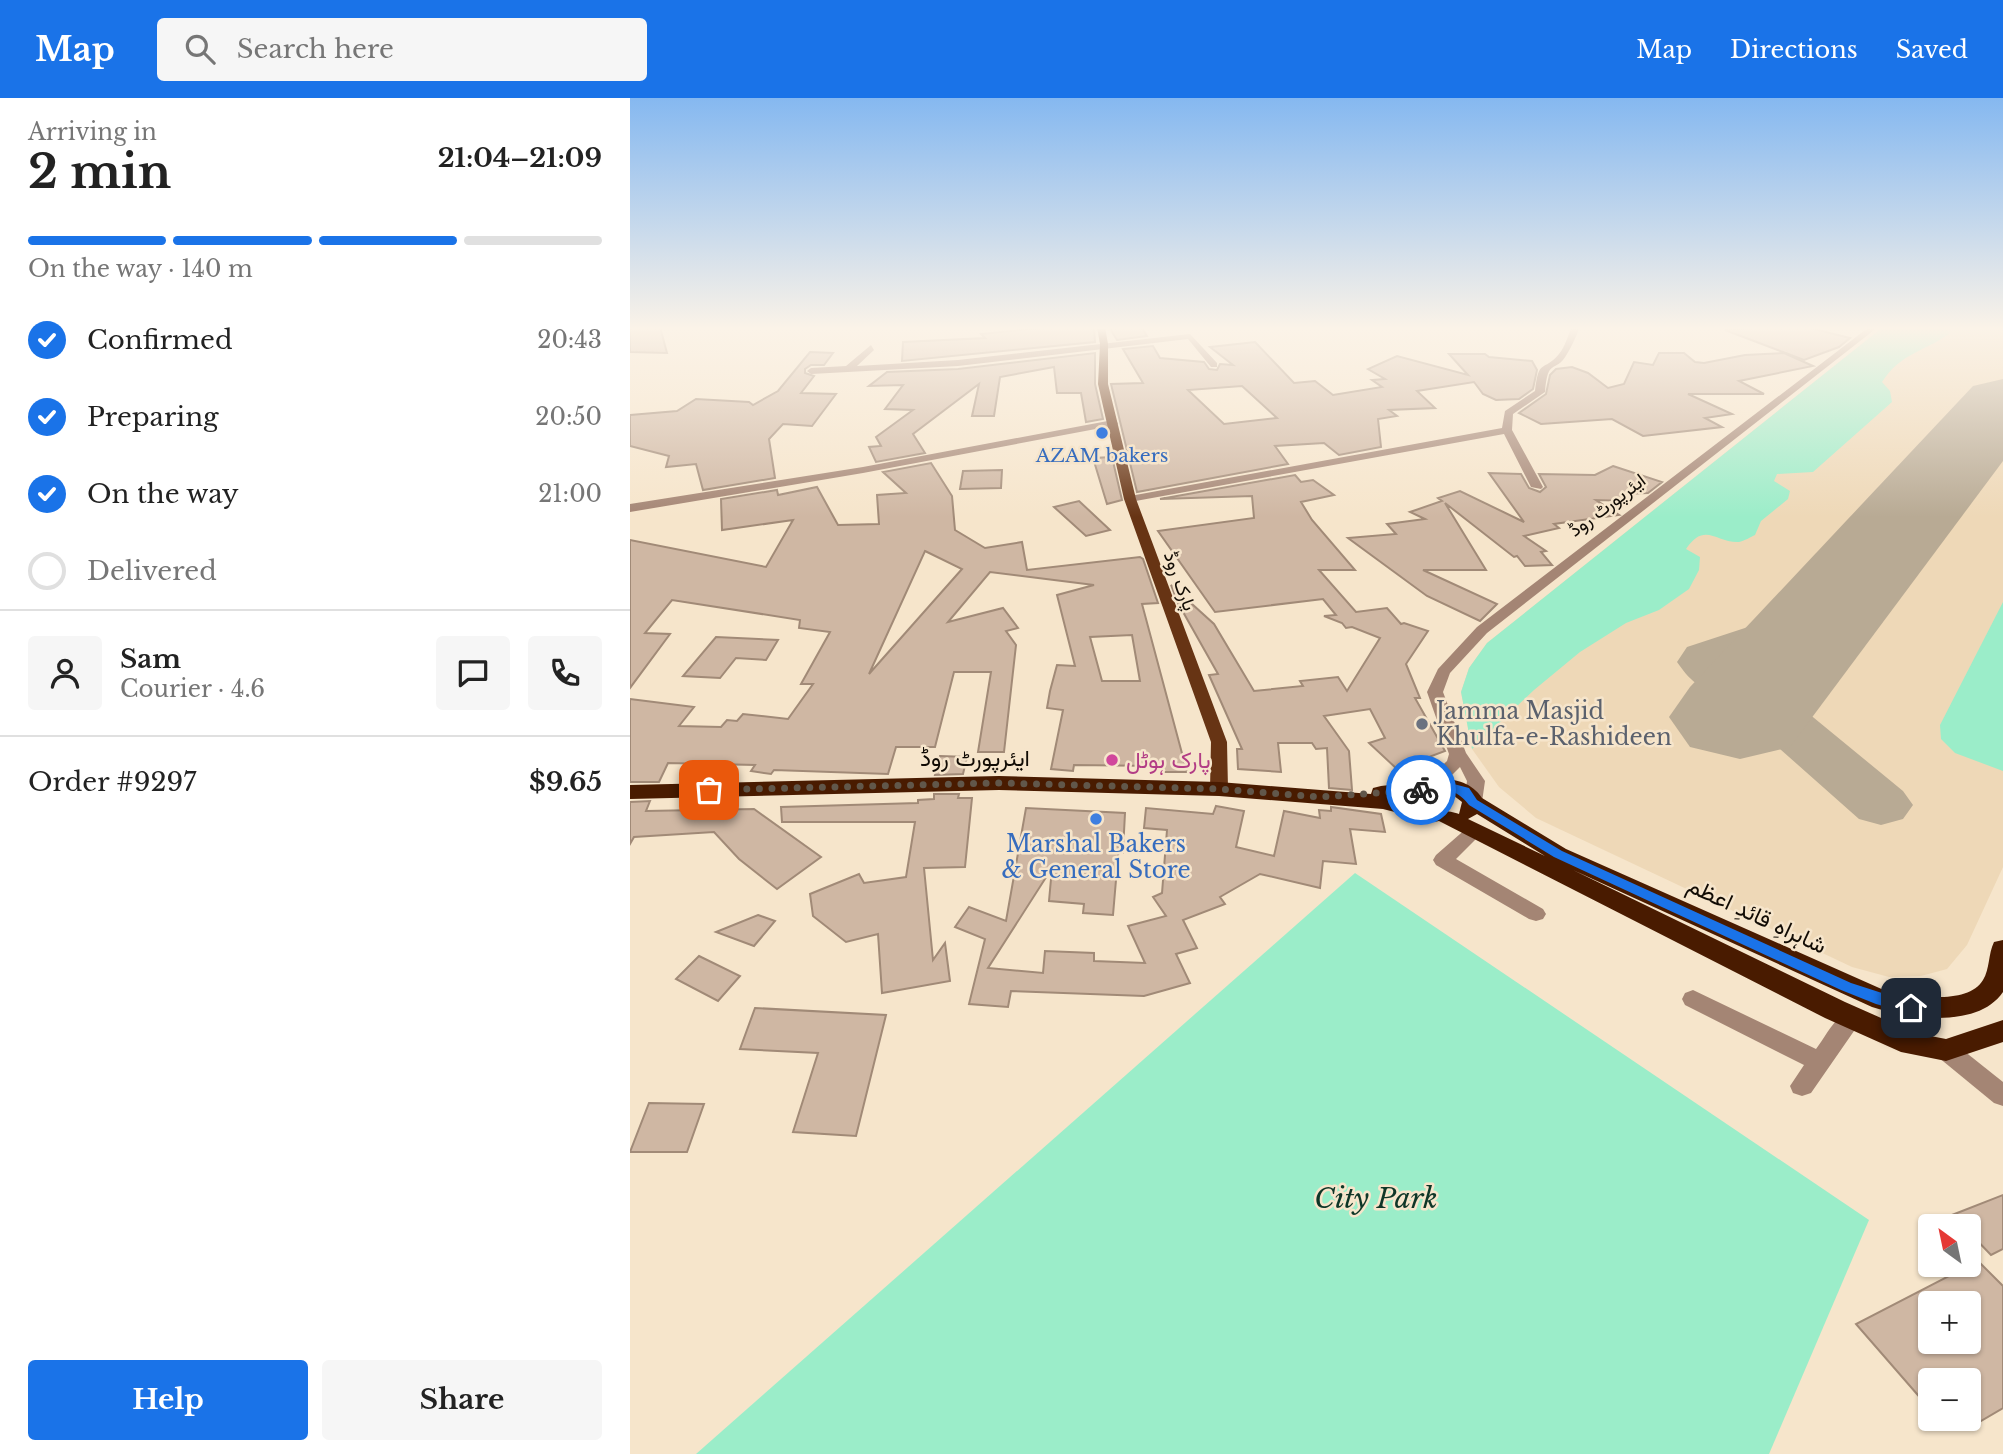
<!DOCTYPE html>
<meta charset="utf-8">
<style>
body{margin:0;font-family:"Libre Baskerville",Vazirmatn,serif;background:#f6f6f6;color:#222;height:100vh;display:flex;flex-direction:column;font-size:26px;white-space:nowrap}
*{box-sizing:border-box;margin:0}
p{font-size:23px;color:#767676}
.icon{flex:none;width:38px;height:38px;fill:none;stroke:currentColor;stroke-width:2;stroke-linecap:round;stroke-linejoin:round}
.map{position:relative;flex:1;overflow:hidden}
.sheet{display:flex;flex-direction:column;background:#fff;width:630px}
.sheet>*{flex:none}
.needle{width:46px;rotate:327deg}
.tools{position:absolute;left:1288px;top:1116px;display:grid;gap:14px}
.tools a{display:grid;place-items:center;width:63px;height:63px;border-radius:7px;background:#fff;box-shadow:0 2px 5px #0004;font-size:35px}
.pin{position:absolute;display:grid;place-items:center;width:60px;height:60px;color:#fff;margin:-30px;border-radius:14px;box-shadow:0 4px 10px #0006}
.courier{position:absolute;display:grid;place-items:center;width:70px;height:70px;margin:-35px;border:5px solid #1a73e8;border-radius:50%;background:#fff;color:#222;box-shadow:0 2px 9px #0007}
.headline em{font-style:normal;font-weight:700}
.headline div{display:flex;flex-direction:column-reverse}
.headline{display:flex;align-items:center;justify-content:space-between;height:119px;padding:0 28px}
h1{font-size:46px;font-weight:700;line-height:52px}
.bar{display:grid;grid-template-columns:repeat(4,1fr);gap:10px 7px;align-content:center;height:84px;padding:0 28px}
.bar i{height:9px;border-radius:5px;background:#e0e0e0}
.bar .on{background:#1a73e8}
.bar p{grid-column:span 4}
.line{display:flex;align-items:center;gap:18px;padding:0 28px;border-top:2px solid #e0e0e0}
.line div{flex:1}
.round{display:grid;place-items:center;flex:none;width:74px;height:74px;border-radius:7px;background:#f6f6f6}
ol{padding:0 28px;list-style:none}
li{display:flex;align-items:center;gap:21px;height:77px}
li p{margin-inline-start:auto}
li .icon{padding:7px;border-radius:50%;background:#1a73e8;color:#fff;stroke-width:4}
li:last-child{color:#767676}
li i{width:38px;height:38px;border:4px solid #e0e0e0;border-radius:50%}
.action{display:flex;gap:14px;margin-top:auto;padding:14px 28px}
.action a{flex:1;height:80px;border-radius:7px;background:#1a73e8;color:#fff;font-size:28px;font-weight:700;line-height:80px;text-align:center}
.action a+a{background:#f6f6f6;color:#222}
header{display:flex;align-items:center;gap:42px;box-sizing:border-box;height:98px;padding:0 35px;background:#1a73e8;color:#fff}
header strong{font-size:33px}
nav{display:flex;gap:38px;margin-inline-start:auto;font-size:24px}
.search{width:490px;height:63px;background:#f6f6f6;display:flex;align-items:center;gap:18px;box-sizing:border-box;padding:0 24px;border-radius:7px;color:#767676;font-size:26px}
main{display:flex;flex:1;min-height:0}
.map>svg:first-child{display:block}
.built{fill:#eed8b7}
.green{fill:#9bedc9}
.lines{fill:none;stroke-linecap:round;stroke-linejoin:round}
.taxiway{fill:#b8aa94;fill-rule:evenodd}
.runway{fill:#b8aa94;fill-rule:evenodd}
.building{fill:#cfb7a3;stroke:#a18a77;stroke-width:2;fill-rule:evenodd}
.minor{fill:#a48574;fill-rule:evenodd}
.major{fill:#673414;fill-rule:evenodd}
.highway{fill:#491b00;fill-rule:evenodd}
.route{fill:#1a73e8}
.done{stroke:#61574a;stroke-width:7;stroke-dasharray:0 12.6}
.shop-dot{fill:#3f7fe0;stroke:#f6e5cb;stroke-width:2.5}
.worship-dot{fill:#6b7280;stroke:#f6e5cb;stroke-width:2.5}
.hotel-dot{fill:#d1479c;stroke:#f6e5cb;stroke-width:2.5}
.labels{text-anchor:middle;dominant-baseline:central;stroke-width:5;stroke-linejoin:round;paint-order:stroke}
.far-shop-label{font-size:19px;fill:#366cbe;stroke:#f6e5cb}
.far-street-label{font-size:19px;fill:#110b04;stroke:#f6e5cb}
.worship-label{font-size:23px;fill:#5b616d;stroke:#f6e5cb;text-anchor:start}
.street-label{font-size:23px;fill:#110b04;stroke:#f6e5cb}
.hotel-label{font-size:23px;fill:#b23c85;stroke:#f6e5cb;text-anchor:start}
.shop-label{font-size:23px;fill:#366cbe;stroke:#f6e5cb}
.near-park-label{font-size:28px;font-style:italic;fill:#0e3627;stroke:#f6e5cb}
</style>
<header>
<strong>Map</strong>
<div class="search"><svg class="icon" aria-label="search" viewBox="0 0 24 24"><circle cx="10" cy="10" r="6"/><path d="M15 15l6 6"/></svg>Search here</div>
<nav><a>Map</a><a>Directions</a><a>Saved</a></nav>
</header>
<main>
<section class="sheet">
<div class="headline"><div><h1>2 min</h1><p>Arriving in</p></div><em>21:04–21:09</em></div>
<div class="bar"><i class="on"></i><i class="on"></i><i class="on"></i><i></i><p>On the way · 140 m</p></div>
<ol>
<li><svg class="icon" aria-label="check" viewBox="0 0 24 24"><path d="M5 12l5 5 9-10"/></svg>Confirmed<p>20:43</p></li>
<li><svg class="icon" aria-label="check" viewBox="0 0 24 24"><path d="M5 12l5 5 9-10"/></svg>Preparing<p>20:50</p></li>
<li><svg class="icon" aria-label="check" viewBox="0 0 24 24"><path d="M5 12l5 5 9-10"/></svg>On the way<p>21:00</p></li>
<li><i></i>Delivered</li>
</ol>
<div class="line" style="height:126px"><a class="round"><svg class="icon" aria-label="person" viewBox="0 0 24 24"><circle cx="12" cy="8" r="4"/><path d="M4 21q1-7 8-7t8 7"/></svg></a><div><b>Sam</b><p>Courier · 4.6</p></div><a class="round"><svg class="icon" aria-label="chat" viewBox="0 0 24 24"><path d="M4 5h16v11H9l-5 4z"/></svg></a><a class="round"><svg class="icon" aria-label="phone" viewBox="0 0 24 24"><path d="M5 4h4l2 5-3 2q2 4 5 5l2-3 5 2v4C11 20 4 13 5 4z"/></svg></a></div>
<div class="line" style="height:91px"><div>Order #9297</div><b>$9.65</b></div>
<div class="action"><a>Help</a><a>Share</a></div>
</section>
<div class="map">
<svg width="1373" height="1356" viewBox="0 0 1373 1356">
<rect width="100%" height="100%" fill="#f6e5cb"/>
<!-- built -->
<path class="built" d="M1253,229H1373V769L1337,847L1317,871L1291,878L1259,879L1222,869L906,720L869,689L842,651L831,594L839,570L857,545Z"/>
<!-- green -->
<g class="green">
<path d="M1253,229H1322L1319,236C1293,254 1271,255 1252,284L1260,293L1262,304L1183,374L1147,376L1144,383L1160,393L1158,401L1131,423L1125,437C1121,439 1114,443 1109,444C1086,445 1075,423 1056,451L1070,459L1069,472L1059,491L1029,512L996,525L950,554L904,592L842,651L831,594L839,570L857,545Z"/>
<path d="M1373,504V673L1325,655L1311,641L1310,627Z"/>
<path d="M725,775L1239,1122L1139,1356H66Z"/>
</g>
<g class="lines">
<!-- taxiway -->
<path class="taxiway" d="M1194,504L1211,509L1219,519L1211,529L1111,565L1146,560L1165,565L1173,576L1165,587L1150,592L1273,693L1283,707L1273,721L1251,727L1229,721L1106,612L1098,600L1100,597C1072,592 1063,587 1047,564L1057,549Z"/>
<!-- runway -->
<path class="runway" d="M1373,281V363L1160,649L1110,661L1060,649L1039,619L1060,589L1343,288Z"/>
</g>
<!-- building -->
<g class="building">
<path d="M0,229H30L37,255L0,254Z"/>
<path d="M422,229H464L465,244L272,263L273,244L355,240L351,236Z"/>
<path d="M479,229H511L517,238L487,242Z"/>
<path d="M1137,229H1176L1220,240L1209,249L1174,262L1095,232Z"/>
<path d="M625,244L664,285L685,283L703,297L752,289L742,282L755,281L738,271L767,258L838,277L819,256H855L859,259L902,263L907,272L903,291L889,301L866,302L853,296L844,284L787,293L805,310L759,312L767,318L748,321L751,349L709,357L694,345L645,348L658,366L507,394L481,286L513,285L493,251L523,248L530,260L574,264L579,271L587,272L590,266L603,267L580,249ZM612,288L647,320L594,326L558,292Z"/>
<path d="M180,254L203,255L194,267H181L175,271V275L184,278L171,295L206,296L182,328L153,326L139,341L145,380L73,392L66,366L36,369L39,358L0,348V317L47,313L66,301L119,304L123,307L148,293Z"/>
<path d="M465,255V286L473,321L456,324L451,295H427L424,269L370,279L364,318H342L349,286L283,336L295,355L246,364L239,349L251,348L246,339L283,312L255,311L273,287L239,288L257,274L328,271Z"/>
<path d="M1029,255H1054L1065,264L1074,265L1115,257L1154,255L1183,268L1109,283L1134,296H1058L1102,316L1075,320L1092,329L1013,338L982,321L911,326L889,315L916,296L920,277L926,271L942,269L958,275L978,290L994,286L1004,264L1023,267Z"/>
<path d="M482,359L492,402L477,406L463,360Z"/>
<path d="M301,365L322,398L325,432L355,450L392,444L397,472L510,459L513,461L528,505L512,506L557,674H530L529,668L444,667L443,673L421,671L433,612L417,610L420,593L427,567L445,568L427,497L464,487L360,474L318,524L373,510L388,530L376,533L386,547L374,654H348L361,574H324L305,649H266L258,676L144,672L141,676L121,673L125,667L38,665L29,684H0V601L64,609L49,628L91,629L97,622L107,623L113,616L158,621L183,586H171L200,534L169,530L170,522L42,502L15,535L40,536L0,590V442L136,469L163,422L92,432L91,401L147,392L148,397L187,389L208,427L249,426L247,397L276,395L253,374ZM295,453L332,471L239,576ZM502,537L510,583H472L460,539Z"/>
<path d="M983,368L1032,384L1018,395L993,396L1000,403L966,402L989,417L924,426L929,430L894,438L916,453L911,454L922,467L895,468L887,458L884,459L815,405L856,472H793L867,506L850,523L797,498L718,440L766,436L757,426L795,421L780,414L812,403L808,400L830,393L894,424L859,375L891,376L899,390L910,394L916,389L909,376L965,377Z"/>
<path d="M372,372L371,390L330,391L333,373Z"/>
<path d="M665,377L671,384L683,382L704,397L671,404L682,422L725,472H689L726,514L757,510L771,526L774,525L798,533L776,566L790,600H785L815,653L767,671L739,645L755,640L740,611L694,618L719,653L722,692L699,690L697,650L686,651L682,645H648L651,674L608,671L607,651H612L579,577L588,576L548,505L541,487L584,526L624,593L673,588L670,583L708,579L717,593L750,540L722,529L716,530L712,525L694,518L706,517L693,501L585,514L528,433L624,420L622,398L530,401Z"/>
<path d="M449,403L480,432L456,438L424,409Z"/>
<path d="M86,539L148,542L136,562L106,560L90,580L53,578Z"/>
<path d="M310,658L337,659L333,676L305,677Z"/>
<path d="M304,696H329L328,700H342L335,769L294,770L303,862L315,845L320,883L252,895L248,836L216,844L183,818L180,796L229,776L234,785L276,779L285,724H152L151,709L288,705V702L304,701Z"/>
<path d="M20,703L16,713L124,711L191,759L147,791L109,761L84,734L4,739L0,746V704Z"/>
<path d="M586,708L614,713L606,749L644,758L654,713L690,720L689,712L701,713V709L751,716L755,734L720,731L726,766L693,763L690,790L630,776L590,799L595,806L553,822L567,850L546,856L560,885L514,898L381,893L378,909L339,906L355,841L325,829L339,809L376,823L396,710L495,715L493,753L489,747L483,817L453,815L454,806L419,803L422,770L358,870L413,875L415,853L464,855V863L515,865L498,828L536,818L523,799L532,795L537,732L514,730L516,710L583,716Z"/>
<path d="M128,817L145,823L124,848L86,834Z"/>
<path d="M69,858L110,878L88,903L46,881Z"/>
<path d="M125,910L256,917L226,1038L163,1034L188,955L110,951Z"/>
<path d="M19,1005L74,1006L57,1054H0Z"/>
<path d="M1373,1097V1151L1361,1157L1339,1134V1129H1333L1322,1117Z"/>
<path d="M1348,1163L1373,1188V1310L1339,1330V1283H1300V1311L1226,1226ZM1300,1206H1339V1244H1300Z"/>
</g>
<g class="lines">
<!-- minor -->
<g class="minor">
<path d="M942,229H950C946,238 942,248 937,256C925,277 918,258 915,294L883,316L882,332L913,389L911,391L901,389L874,336L500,404L494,401L500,398L872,330L875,313L905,293C909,259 913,275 929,256C935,249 938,237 942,229Z"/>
<path d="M1239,229H1248L857,535L820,575L813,594L836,655L855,683L852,704L843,710L834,704L837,683L830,669L804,695H792L789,691L792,687L817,663L819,656L797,594L808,571L847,529Z"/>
<path d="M560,236L587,265V269H581L558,241L328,268L181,276L177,273L181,270L216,268L241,247L244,252L227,268L328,262Z"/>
<path d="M483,322L488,325L487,327L233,375L0,414V406L233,369Z"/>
<path d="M845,727L852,729L854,733L826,761L913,811L916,816L913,821L906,823L899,821L806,767L803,762L806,757L838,729Z"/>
<path d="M1063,892L1186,951C1197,937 1210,907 1230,914L1233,920L1181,995L1172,998L1163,995L1160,988L1174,967L1055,907L1052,901L1055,895Z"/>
<path d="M1316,942L1324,945L1373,984V1008L1364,1005L1308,959L1304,952L1308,945Z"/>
</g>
<!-- major -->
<path class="major" d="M467,229H475L478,246V286L506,401L597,644L598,691L595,695H583L580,691L581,644L494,401L468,286L470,246Z"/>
<!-- highway -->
<path class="highway" d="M369,678L589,684L741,696L743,690L751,688C782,685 831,668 852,700L936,751L1256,893C1280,898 1338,908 1353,882C1360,871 1358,856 1364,844L1373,842V894C1348,931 1278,921 1242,909L943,772L1215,904L1285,935L1316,941L1373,922V944L1316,963L1271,954L1195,920L809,723L804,724L753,711L589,698L369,692L0,701V687ZM819,694L832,704L829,716C818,712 807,714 802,702L806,695ZM783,698L780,703L766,700ZM847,716L915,758L838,721Z"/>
</g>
<!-- sky -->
<linearGradient id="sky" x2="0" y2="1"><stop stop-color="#85b8f0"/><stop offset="0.55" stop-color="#fbf3e8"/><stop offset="1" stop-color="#fbf3e8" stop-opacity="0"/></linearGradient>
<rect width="1373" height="419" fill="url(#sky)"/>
<!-- route -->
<path class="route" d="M816,684L839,690L847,702L932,753L1221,885L1286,906L1288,910L1281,916L1246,906L1211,892L924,759L839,707C825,688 812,692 791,696L785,692Z"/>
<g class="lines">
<!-- done -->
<path class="done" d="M79,692L369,685L589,691L690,699L791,692"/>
</g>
<!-- markers -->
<g class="shop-dot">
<circle cx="472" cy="335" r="7"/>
<circle cx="466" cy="721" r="7"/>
</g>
<circle class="worship-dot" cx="792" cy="626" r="7"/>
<circle class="hotel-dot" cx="482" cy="662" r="7"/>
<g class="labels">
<!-- far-shop labels -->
<g class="far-shop-label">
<text x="472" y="357">AZAM bakers</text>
</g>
<!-- far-street labels -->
<g class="far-street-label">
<text transform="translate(977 407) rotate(-37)">ایئرپورٹ روڈ</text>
<text transform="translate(550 483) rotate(70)">پارک روڈ</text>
</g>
<!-- worship labels -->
<g class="worship-label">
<text x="806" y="613">Jamma Masjid<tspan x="806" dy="26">Khulfa-e-Rashideen</tspan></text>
</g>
<!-- street labels -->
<g class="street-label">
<text x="345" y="660">ایئرپورٹ روڈ</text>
<text transform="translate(1127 817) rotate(25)">شاہراہِ قائدِ اعظم</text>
</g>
<!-- hotel labels -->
<g class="hotel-label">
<text x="496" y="662">پارک ہوٹل</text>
</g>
<!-- shop labels -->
<g class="shop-label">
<text x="466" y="746">Marshal Bakers<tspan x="466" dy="26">&amp; General Store</tspan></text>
</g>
<!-- near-park labels -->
<g class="near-park-label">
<text x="746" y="1100">City Park</text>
</g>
</g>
</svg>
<div class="tools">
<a><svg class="needle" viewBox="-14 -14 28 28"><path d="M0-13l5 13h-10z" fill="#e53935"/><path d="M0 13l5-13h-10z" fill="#767676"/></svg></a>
<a>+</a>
<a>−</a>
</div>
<div class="pin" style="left:79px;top:692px;background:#ea580c"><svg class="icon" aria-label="bag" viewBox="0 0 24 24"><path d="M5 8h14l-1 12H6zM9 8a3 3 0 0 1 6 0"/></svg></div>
<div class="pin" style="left:1281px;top:910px;background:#1f2937"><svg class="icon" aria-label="home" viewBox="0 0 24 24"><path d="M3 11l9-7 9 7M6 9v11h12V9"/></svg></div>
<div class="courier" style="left:791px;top:692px"><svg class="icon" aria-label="bike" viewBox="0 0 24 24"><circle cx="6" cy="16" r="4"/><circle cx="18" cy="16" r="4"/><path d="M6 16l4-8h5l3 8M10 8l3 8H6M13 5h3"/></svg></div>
</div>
</main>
